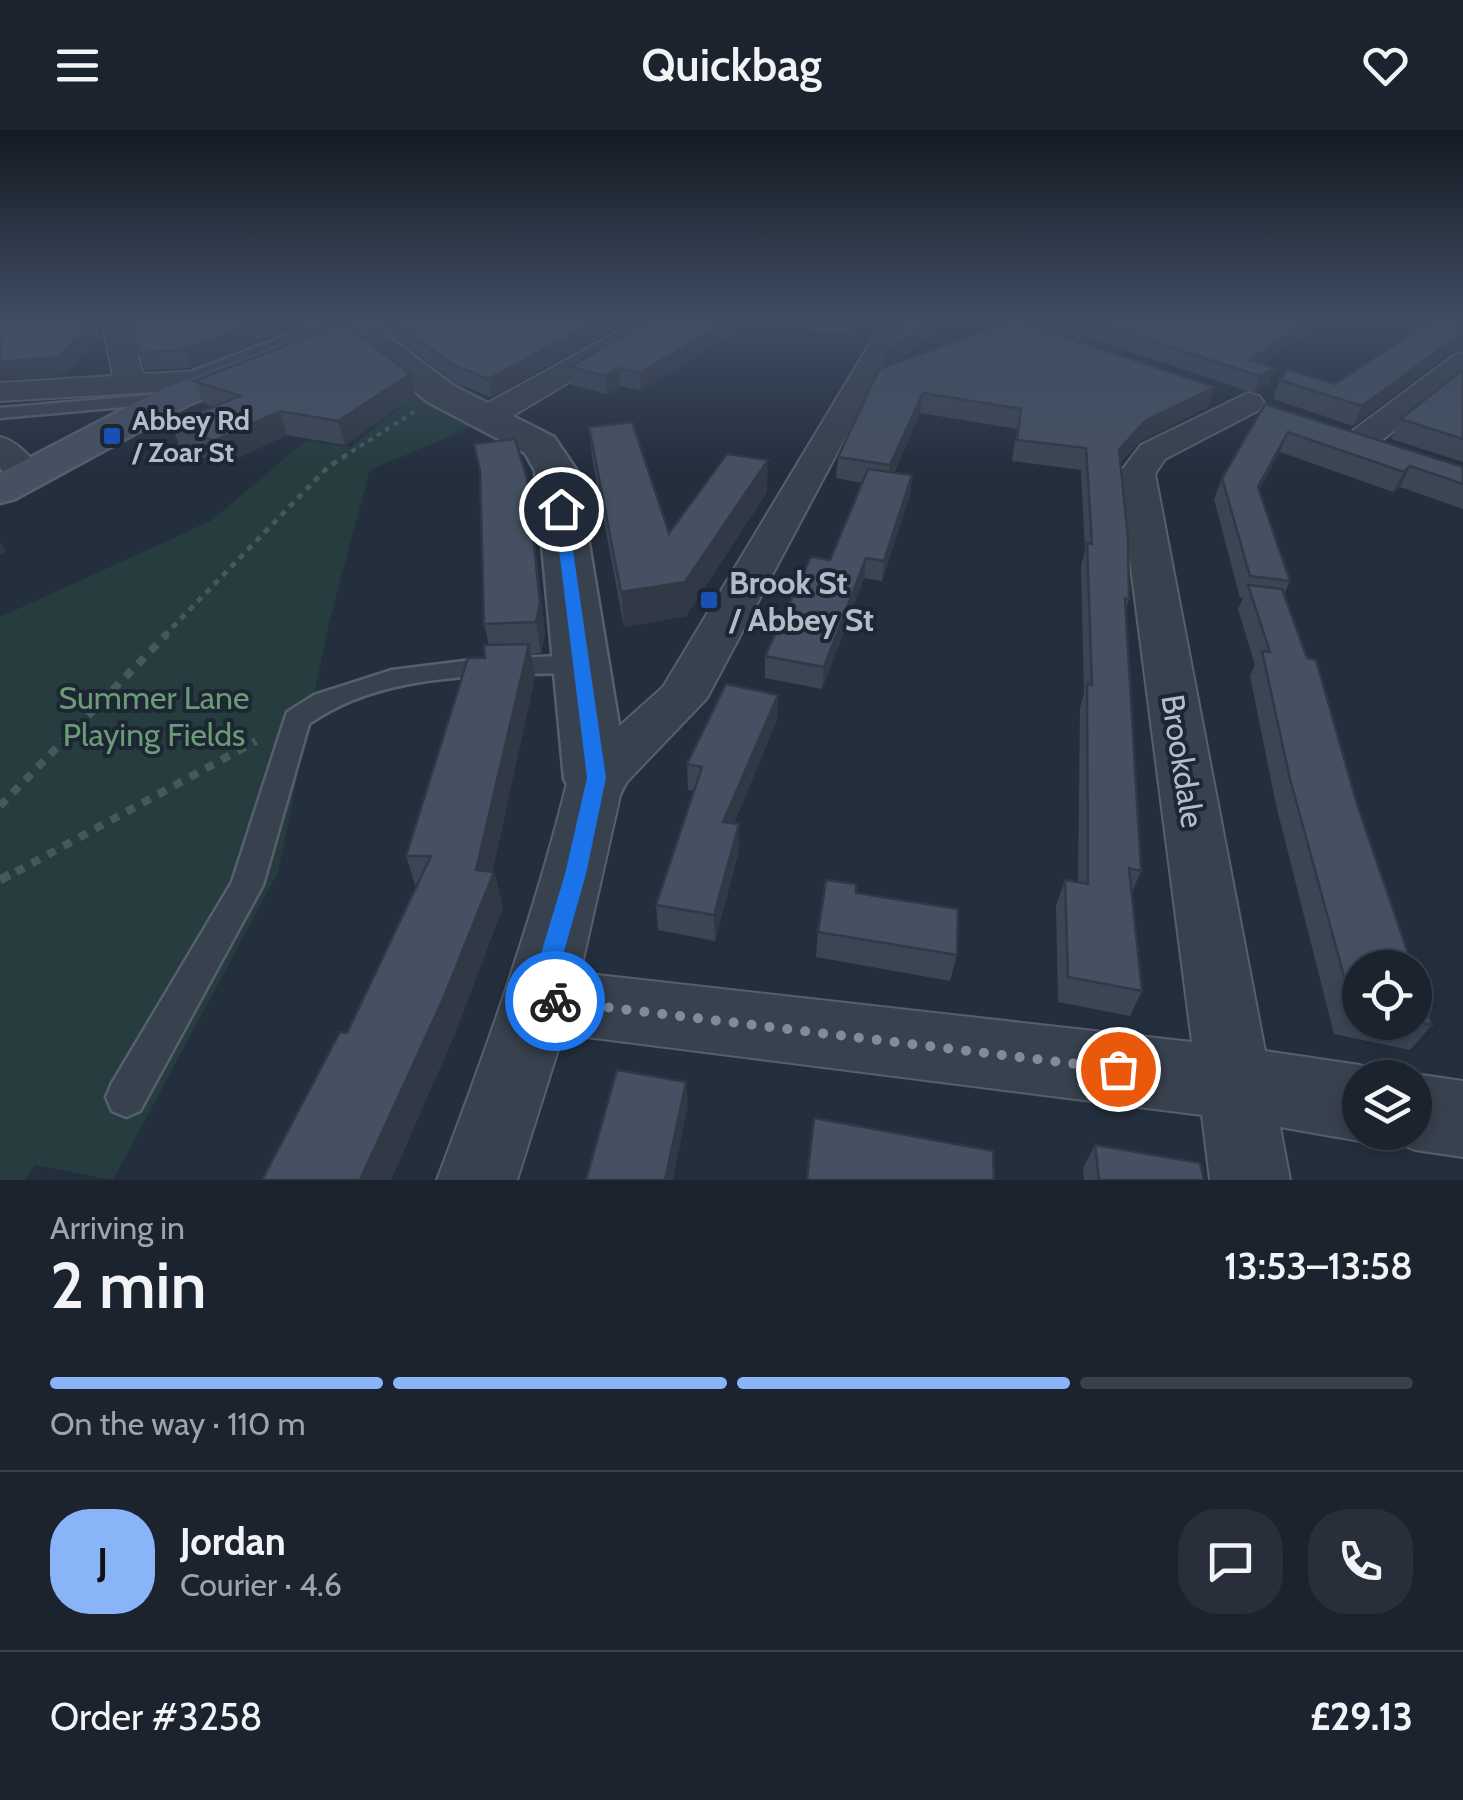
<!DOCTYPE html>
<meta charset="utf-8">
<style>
body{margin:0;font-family:Cabin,sans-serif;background:#282f3a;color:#f1f3f6;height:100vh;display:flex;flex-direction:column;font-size:38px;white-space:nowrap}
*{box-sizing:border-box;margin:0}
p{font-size:32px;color:#a0a4aa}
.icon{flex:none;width:55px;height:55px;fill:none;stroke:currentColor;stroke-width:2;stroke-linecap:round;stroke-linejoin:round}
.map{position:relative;height:1050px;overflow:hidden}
.panel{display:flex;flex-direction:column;background:#1b232e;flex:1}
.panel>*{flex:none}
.buttons{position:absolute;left:1342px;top:820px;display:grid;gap:20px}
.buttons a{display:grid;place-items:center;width:90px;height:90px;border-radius:50%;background:#1b232e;box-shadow:0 5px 15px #0003,0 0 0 2px #39404a;font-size:50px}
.pin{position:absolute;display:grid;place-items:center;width:85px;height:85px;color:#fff;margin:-42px;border:5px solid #fff;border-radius:50%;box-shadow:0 2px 10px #0007}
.courier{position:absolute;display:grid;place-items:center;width:100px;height:100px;margin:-50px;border:8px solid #1a73e8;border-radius:50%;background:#fff;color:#222;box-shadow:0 2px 12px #0007}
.headline em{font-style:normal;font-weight:600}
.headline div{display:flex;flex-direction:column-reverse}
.headline{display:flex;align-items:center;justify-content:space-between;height:170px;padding:0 50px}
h1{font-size:65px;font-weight:600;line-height:75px}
.bar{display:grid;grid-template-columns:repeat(4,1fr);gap:15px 10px;align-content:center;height:120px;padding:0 50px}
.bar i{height:12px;border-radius:8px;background:#39404a}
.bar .active{background:#8ab4f8}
.bar p{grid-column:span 4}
.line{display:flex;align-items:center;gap:25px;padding:0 50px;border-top:2px solid #39404a}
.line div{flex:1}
.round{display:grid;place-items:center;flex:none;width:105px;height:105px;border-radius:40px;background:#282f3a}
header{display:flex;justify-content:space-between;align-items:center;height:130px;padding:0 50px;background:#1b232e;font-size:45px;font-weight:600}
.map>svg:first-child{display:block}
.green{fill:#263c3f}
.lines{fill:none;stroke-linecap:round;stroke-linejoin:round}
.service-casing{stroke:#565f6c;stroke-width:5}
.minor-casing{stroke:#565f6c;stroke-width:4}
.tertiary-casing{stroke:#565f6c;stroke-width:5}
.secondary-casing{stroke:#565f6c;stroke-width:5}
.path-far3{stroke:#44595c;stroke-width:4;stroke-dasharray:5 5;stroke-linecap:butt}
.path-far2{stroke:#44595c;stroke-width:5;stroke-dasharray:6 6;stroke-linecap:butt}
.path-far1{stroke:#44595c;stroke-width:8;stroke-dasharray:9 9;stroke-linecap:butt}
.path{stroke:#44595c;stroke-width:9;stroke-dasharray:11 11;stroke-linecap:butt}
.service{fill:#38414e;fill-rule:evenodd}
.minor{fill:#38414e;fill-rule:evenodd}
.tertiary{fill:#38414e;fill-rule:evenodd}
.secondary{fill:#465061;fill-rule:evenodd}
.wall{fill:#3b4654}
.shaded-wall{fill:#303945}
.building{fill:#455162;stroke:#303945;stroke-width:2.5}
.route{fill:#1a73e8}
.done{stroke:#828b98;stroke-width:10;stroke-dasharray:0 18}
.transit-dot{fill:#1a4fb4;stroke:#1d2633;stroke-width:4}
.labels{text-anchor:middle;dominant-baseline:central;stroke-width:8;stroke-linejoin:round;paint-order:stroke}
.far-poi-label{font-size:28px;font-weight:bold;fill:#b4bcc9;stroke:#1d2633;text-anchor:start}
.poi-label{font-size:32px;font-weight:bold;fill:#b4bcc9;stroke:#1d2633;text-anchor:start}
.park-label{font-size:32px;fill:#6b9a76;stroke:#1d2633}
.street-label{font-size:32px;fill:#b4bcc9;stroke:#1d2633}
</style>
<header><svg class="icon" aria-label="menu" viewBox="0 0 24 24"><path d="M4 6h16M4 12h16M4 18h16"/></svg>Quickbag<svg class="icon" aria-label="heart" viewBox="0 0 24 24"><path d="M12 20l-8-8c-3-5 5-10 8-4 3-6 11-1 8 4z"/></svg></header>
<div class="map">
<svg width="1463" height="1050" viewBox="0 0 1463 1050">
<rect width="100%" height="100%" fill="#242f3e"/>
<!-- green -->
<path class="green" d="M416,265L476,295L370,340L329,492L278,742L113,1050L35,1035L24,1050H0V487L211,391L305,311L351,317Z"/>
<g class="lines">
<!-- service casing -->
<g class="service-casing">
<g id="service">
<path d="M314,195L347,196L354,200L347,204L320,202L183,253L169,250Z"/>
<path d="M173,263L179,264V272L0,288V278Z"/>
<path d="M581,525L590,527L594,533L590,539C565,545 537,543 512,544C441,548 369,552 309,594L263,755L140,981L126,987L112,981L106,967L112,953L232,752L287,582L314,565L392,540L472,530Z"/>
</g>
</g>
<!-- minor casing -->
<g class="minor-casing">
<g id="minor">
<path d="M102,190H128L143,244L221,240L236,249L221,258L0,271V253L113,246Z"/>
<path d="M639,190H672L501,293H477L473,286L477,279Z"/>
<path d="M884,190H912L899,206L707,568L622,657L580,843L1192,912L1119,344L1141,315L1248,263L1259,266L1264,273L1259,280L1165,329L1155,344L1265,921L1360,935L1387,946L1360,948V1002H1380L1360,1011L1280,997L1290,1050H1210L1202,985L563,904L517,1050H437C487,918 534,786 568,649L576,635L663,557Z"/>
<path d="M984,190H1024L1077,207L1081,213L1067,221L988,196Z"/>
<path d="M1463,223V246L1371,319H1347L1342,312L1347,305L1453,226Z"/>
<path d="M0,307C19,311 34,331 45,347L40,355H14L0,338Z"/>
<path d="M1415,944L1463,951V1027L1415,1020L1388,1009L1386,1002H1415V948H1407Z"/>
</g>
</g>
<!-- tertiary casing -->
<g class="tertiary-casing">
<path id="tertiary" d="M344,190H366L454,256L554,307L577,341L628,649L619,666L596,672L573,666L564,649L535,341L525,323L428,272L344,204L339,197Z"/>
</g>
<!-- secondary casing -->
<g class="secondary-casing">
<path id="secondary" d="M344,190H387L383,197L186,276L15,369L0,373V343L160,260Z"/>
</g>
<!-- path-far3 -->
<path class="path-far3" d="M343,327L414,282"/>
<!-- path-far2 -->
<path class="path-far2" d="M164,506L328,337L347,325"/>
<!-- path-far1 -->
<g class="path-far1">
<path d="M0,676L167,504"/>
<path d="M16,742L256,611"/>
</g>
<!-- path -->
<path class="path" d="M0,750L20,739"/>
<!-- service -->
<use href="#service" class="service"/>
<!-- minor -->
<use href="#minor" class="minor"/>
<!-- tertiary -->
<use href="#tertiary" class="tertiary"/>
<!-- secondary -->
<use href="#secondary" class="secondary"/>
</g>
<!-- wall -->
<g class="wall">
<path d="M128,190H333L313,192L191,238L146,240Z"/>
<path d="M383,190H631L491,267L456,253L385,200Z"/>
<path d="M651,190H859L850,205L754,191L641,261L621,256L607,264L572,255L570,237Z"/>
<path d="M907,190H948L897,232L1208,277L1139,312L1120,333L1129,469L1126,479L1141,741L1132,762L1142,861L1130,886L1058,872L1056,776L1065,750L1078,753L1080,578L1084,563L1081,436L1085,421L1081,340L1012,331L1017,299L920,283L894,343L912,345L910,365L882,451L864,448L822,559L765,548V526L830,430L862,353L836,348L838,327Z"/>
<path d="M1048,190H1334L1300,208L1262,234L1269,254L1254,263L1048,194Z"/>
<path d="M1463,190V220L1451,223L1353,296L1273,269L1280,250L1335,254Z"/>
<path d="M1463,240V332L1391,309L1400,289Z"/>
<path d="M194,251L415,266L345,315L287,305L223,335L180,318L171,294L213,277L203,273Z"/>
<path d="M1265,274L1463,337V379L1400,357L1393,362L1280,322L1259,360L1290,451L1284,465L1360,838V892H1415V845L1432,895L1410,920L1334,904L1276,675L1250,546L1255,535L1238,479L1243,468H1240L1214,369L1222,348Z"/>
<path d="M589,297L669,403L767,362L686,486L624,497L592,327Z"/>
<path d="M474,314L531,376L545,504L541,523L531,524L535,547L492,742H494L503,777L456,901L391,1050H262L347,903L416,758L406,726L489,515L484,494L480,346Z"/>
<path d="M778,565L777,590L734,693L739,694V720L715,811L658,800L656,775L694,661L688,660L687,634Z"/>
<path d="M856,763L957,825L950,851L816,827L818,802Z"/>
<path d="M1095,1015L1204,1050H1084L1083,1038Z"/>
</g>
<!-- shaded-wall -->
<g class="shaded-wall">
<path d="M95,190H99L102,212L93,213L67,245L0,250V232Z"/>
<path d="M268,190H333L313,192L191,238L184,220Z"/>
<path d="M600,190H631L491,267L488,249Z"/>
<path d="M729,190H754V191L641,261L640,243Z"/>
<path d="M851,190H859L850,205Z"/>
<path d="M928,190H948L884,243L886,224Z"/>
<path d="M1310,190H1334L1300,208L1250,243V230Z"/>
<path d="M1459,205H1463V220L1451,223L1353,296L1362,276Z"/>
<path d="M619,238L621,256L607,264L605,246Z"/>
<path d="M1275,238L1269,254L1254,263L1260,246Z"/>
<path d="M410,244L415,266L345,315L338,291Z"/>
<path d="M1215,257L1208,277L1139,312L1113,341L1119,320L1145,291Z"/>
<path d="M923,263L920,283L887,357L890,335Z"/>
<path d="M280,281L287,305L223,335L214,311Z"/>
<path d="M1288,302L1280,322L1250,378L1258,357Z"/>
<path d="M768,330L767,362L686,486L624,497L621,462Z"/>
<path d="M1410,336L1400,357L1393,362L1404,342Z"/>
<path d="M912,345L910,365L882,451L884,431Z"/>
<path d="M527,348L545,504L541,523L536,492Z"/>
<path d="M0,411L6,422L0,424Z"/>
<path d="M866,428L864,448L822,559L824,537Z"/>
<path d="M529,514L535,547L490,754L494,742L503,777L456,901L391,1050H360L476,740Z"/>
<path d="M778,565L777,590L724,717L723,692Z"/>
<path d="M739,694V720L715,811L714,785Z"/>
<path d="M686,952L688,976L673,1050H665Z"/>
</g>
<!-- building -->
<g class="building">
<path d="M0,190H95V195L86,196L59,227L0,232Z"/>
<path d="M128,190H268L184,220L139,223Z"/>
<path d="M391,190H600L488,249L453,235Z"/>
<path d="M651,190H729L640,243L619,238L605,246L570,237Z"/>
<path d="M907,190H928L886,224Z"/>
<path d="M1014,190L1215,257L1145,291L1119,320L1128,408L1129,469H1125L1141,741L1129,738L1142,861L1068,847L1065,750L1088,754L1087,554L1092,555L1087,413L1092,414L1086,318L1017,310L1021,279L923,263L890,335L838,327L879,239Z"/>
<path d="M1086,190H1310L1250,230L1275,238L1260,246Z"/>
<path d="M1432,190H1463V205H1459L1362,276L1280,250L1287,239L1335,254Z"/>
<path d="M345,193L410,244L338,291L280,281L214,311L171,294L240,266L194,251Z"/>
<path d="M1463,240V309L1400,289Z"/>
<path d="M1265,274L1463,337V354L1410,336L1404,342L1288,302L1258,357L1290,451L1250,446L1222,348Z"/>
<path d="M632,292L669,403L727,324L768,330L685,452L621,462L589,297Z"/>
<path d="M515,309L527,348L540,473L536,492L484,494L480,341L474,314Z"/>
<path d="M868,339L912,345L884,431L866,428L824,537L765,526L811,427L830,430Z"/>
<path d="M1248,455L1282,459L1307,528L1316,530L1357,674L1413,838H1360V880L1353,879L1290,649L1262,521L1270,522Z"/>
<path d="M529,514L476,740L494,742L444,867L360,1050H262L340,902L347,903L431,726H406L468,528H485L484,515Z"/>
<path d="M726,554L778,565L723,692L739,694L714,785L656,775L702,637L687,634Z"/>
<path d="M826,750L856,754V763L958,779L957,825L818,802Z"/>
<path d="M1415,845L1432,895L1415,891Z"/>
<path d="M617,940L686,952L665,1050H586Z"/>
<path d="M814,988L993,1021L994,1050H807Z"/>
<path d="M1095,1015L1200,1033L1204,1050H1099Z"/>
</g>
<!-- sky -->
<linearGradient id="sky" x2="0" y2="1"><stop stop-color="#141a22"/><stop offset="0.56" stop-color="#3f4d63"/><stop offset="1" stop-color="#3f4d63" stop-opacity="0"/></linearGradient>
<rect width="1463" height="337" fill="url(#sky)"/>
<!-- route -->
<path class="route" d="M561,375L567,379L606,648L586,744L553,860L563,864L567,871L555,882L530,877L527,870L565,744L587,648L554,379Z"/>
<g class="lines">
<!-- done -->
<path class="done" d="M555,871L1118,939"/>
</g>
<!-- markers -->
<g class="transit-dot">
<rect x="102" y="296" width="20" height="20" rx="5"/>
<rect x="699" y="460" width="20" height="20" rx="5"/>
</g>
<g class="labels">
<!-- far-poi labels -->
<g class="far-poi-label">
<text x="132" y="290">Abbey Rd<tspan x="132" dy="32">/ Zoar St</tspan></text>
</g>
<!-- poi labels -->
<g class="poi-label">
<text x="729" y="452">Brook St<tspan x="729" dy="37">/ Abbey St</tspan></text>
</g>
<!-- park labels -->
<g class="park-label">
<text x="154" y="567">Summer Lane<tspan x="154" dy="37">Playing Fields</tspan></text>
</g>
<!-- street labels -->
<g class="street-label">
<text transform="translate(1183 631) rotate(81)">Brookdale</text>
</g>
</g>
</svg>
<div class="buttons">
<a><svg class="icon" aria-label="locate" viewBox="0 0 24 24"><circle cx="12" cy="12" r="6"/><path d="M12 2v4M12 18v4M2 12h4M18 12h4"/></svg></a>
<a><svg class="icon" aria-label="layers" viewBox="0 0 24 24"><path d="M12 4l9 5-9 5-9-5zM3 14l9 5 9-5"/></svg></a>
</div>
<div class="pin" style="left:1118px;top:939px;background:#ea580c"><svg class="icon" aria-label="bag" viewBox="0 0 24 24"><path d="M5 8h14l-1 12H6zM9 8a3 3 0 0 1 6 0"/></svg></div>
<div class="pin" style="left:561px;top:379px;background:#1f2937"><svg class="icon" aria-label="home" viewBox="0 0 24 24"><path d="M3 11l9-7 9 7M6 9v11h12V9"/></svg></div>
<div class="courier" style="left:555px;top:871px"><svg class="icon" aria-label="bike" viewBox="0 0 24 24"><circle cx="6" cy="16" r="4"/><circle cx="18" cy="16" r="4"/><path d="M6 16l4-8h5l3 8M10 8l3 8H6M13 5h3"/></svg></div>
</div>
<section class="panel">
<div class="headline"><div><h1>2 min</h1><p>Arriving in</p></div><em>13:53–13:58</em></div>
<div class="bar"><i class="active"></i><i class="active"></i><i class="active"></i><i></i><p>On the way · 110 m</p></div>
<div class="line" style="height:180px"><b class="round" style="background:#8ab4f8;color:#111">J</b><div><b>Jordan</b><p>Courier · 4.6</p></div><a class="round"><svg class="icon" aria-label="chat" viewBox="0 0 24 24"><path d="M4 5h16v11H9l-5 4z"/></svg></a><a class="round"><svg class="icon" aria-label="phone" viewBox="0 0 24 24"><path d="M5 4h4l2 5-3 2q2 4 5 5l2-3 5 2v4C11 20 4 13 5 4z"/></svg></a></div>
<div class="line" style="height:130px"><div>Order #3258</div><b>£29.13</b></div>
</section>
